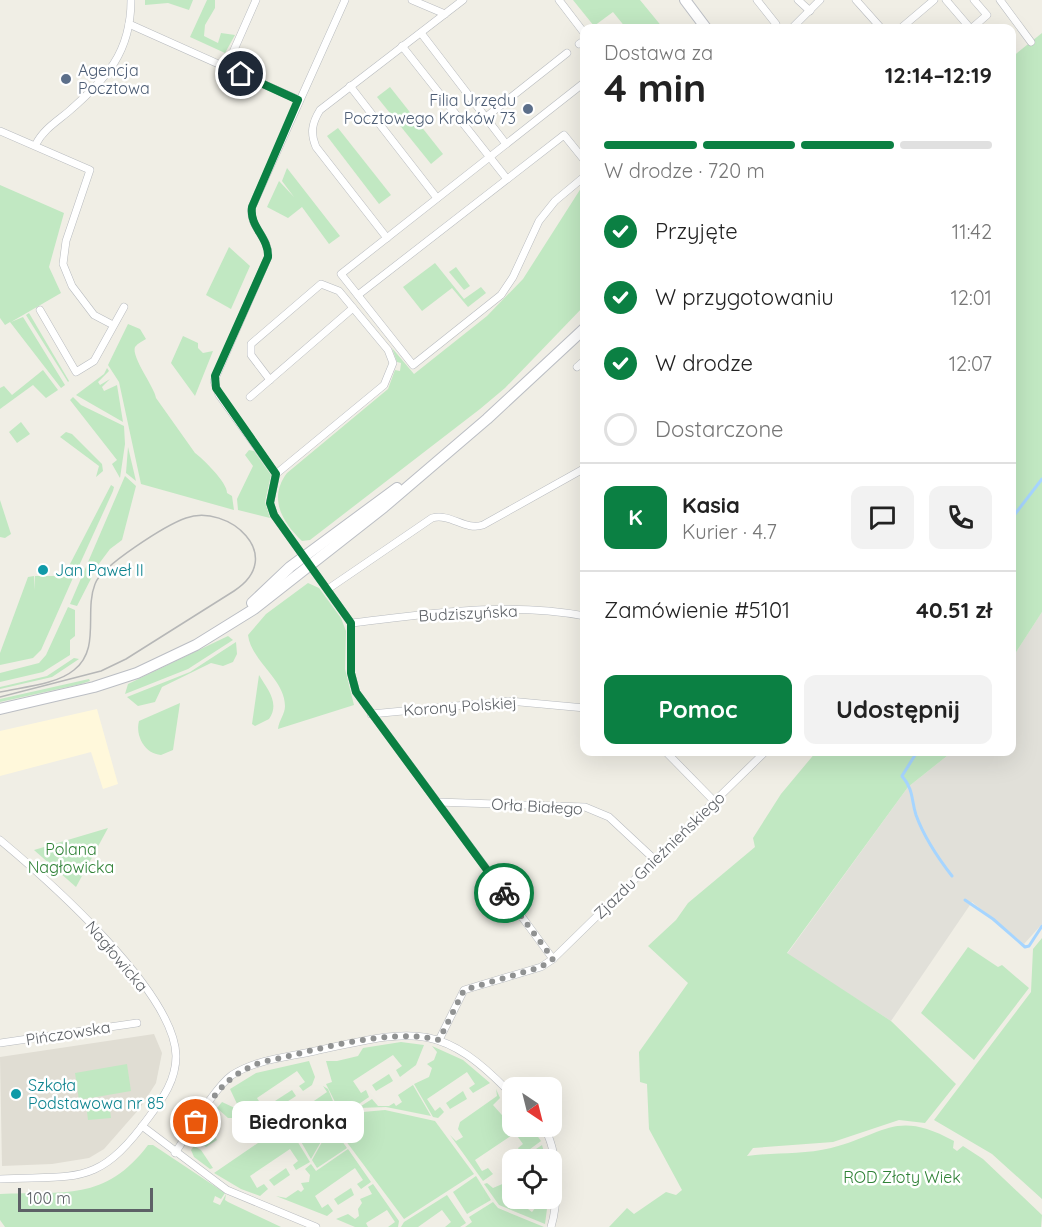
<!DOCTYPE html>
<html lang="pl">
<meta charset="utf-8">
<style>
body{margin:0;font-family:Quicksand,sans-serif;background:#f2f2f2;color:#222;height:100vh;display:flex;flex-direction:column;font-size:22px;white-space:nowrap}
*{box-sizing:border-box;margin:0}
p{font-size:20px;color:#767676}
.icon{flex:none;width:33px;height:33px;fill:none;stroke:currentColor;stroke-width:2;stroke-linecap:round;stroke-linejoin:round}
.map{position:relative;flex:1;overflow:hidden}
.sheet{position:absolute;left:580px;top:24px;width:436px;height:732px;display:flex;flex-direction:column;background:#fff;border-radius:12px;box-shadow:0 6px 24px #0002}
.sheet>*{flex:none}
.needle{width:39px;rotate:145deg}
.fabs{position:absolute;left:502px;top:1077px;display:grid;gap:12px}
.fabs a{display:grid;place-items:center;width:60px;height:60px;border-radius:12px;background:#fff;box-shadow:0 6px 24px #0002;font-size:30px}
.scale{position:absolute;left:18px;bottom:15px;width:135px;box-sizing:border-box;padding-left:6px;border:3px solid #5d6166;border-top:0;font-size:16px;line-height:21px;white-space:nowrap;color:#5d6166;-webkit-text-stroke:4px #fff;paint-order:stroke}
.pin{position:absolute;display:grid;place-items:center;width:51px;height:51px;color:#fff;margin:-26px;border:3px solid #fff;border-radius:50%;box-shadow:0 2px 6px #0007}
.courier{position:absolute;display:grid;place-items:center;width:60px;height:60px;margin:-30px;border:4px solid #0b8043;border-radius:50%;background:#fff;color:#222;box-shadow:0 2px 8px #0007}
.bubble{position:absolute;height:42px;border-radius:12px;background:#fff;box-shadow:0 6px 24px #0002;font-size:20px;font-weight:800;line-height:42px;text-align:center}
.head em{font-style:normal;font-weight:800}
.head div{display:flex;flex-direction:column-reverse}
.head{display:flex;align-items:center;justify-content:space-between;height:102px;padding:0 24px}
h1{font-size:39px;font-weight:800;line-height:45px}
.bar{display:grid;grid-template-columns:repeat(4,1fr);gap:9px 6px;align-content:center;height:72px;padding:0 24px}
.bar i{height:8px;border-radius:4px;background:#e0e0e0}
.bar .on{background:#0b8043}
.bar p{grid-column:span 4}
.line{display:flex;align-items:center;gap:15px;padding:0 24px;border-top:2px solid #e0e0e0}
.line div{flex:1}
.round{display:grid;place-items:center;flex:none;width:63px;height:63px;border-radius:12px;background:#f2f2f2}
ol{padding:0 24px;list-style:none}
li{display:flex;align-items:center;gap:18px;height:66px}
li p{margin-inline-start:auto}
li .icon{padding:6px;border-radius:50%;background:#0b8043;color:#fff;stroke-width:4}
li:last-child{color:#767676}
li i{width:33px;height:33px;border:3px solid #e0e0e0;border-radius:50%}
.cta{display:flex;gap:12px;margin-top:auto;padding:12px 24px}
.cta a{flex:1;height:69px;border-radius:12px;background:#0b8043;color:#fff;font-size:24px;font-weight:800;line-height:69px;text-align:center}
.cta a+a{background:#f2f2f2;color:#222}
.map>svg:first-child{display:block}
.commercial{fill:#fff8db}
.industrial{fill:#e1e0d9}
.education{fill:#e0ddd3}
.green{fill:#c1e8c2}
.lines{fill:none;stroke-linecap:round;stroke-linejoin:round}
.stream{stroke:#a6d5ff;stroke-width:3}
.street-casing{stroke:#b8bbbf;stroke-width:8}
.secondary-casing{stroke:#bbbec4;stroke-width:12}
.street{stroke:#fff;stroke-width:7}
.secondary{stroke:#fff;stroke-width:10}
.tram{stroke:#b6b7b7;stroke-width:1.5}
.done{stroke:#909292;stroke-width:6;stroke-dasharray:0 10.8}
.route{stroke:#0b8043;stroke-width:8}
.service-dot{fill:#5c6f8a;stroke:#fff;stroke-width:2}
.culture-dot{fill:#0f9aa8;stroke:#fff;stroke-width:2}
.labels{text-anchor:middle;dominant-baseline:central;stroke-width:5;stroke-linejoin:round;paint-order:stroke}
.service-label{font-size:16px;fill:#4e5e75;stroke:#fff;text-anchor:start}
.culture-label{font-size:16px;fill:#0d838f;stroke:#fff;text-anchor:start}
.street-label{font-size:16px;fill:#5d6166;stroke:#fff}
.park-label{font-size:16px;fill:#308237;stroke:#fff}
</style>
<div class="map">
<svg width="1042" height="1227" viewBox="0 0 1042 1227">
<rect width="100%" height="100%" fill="#f0eee5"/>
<!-- commercial -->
<path class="commercial" d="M97,709L118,784L103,789L91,752L0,776V731Z"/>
<!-- industrial -->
<path class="industrial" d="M1042,612V924L1024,944L972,902L891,1021L787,954L908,787L952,752H1012L1013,657Z"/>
<!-- education -->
<path class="education" d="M154,1034L162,1053L156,1083L140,1108L104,1149L89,1158L52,1164L2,1166L0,1057Z"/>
<!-- green -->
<g class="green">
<path d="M145,0H193L189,10L168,3L145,5Z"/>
<path d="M207,0H215V8L205,25L204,36L218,43L221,33L235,35L225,53L190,37Z"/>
<path d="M573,0H640L663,28H626L613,12L594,26Z"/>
<path d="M1042,33V612L1013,657L1012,57Z"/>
<path d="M390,87L443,154L431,164L377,97Z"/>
<path d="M338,128L391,195L379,204L327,136Z"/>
<path d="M287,168L340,236L329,244L302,207L288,218L267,207L279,181L294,197L282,181Z"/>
<path d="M0,185L64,213L49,267L61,293L11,322L23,317L65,385L61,388L10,322L5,325L0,318Z"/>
<path d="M583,185L585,305L505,388L480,409L310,540L302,541C282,522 268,498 287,473L388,389L395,370L400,371L401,363L397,362L392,348L414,374L487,316L523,279Z"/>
<path d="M229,247L250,266L231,309L206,295Z"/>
<path d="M435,263L464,299L481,287L486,293L468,307L452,288L422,311L403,287Z"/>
<path d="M456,267L470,286L464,290L449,272Z"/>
<path d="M29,313L69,381L68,382L26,315Z"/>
<path d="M128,324L140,329L146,339C143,341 138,343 135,347C131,357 155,388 156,398L195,453C201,457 228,483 227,493L232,496L234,510L141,484L119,382L108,365Z"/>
<path d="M183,336L198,343V348L203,353L213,351L195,396L171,363Z"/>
<path d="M107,368L109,371L98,382L100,385L110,379L102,387L104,391L117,385L123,422L76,395L104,374Z"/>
<path d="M43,370L58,390L46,398L33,385L0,409V388L4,386L12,395Z"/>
<path d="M73,397L81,405L124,426L125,444L120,478L112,464L117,460L70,400Z"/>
<path d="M21,422L30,434L17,443L9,432Z"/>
<path d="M66,432L72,434L102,464L103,471L96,477L99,466L60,437Z"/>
<path d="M128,447L136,481L126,473Z"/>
<path d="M249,450L254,451L271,475L265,502L270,518L238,510L237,499L253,466L245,455Z"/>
<path d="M125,476L136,486L122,540L110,549L98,565L77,606L70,604Z"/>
<path d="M111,485L114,487L113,491L78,568L70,564Z"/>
<path d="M0,500L11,534L5,538L0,537Z"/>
<path d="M68,567L76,571L41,650L33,658L0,665V653L28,577L34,576L35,590V576H64Z"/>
<path d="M308,583L319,588L341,618L346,631L345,669L354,705L278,729C279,720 285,714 285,706C285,679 251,661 248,635L266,614Z"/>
<path d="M68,607L75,610V636L70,640V655L43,672L0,682V673L39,663L46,655Z"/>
<path d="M228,636L233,640L188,669L125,694L128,684Z"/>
<path d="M236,642L237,654L233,662L223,666L211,663L162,687L155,702L138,706L127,697L190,672Z"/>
<path d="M74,658L79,659L52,677L0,689V687L47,676Z"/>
<path d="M259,675C268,690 280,703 269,719L255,726L252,724Z"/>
<path d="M89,679L90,681L81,684L0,702V699Z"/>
<path d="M180,703L173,750L161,755C145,754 135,736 139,721Z"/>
<path d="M816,752H952L908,787L787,953L891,1021L956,1084L925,1123L899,1120L833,1142L753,1148L747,1156C774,1152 803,1155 831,1148C885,1134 896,1109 954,1141L953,1148L957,1151L963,1146L983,1159L1042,1215L1041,1227H609L627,1208L634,1214L666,1192L676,1195L682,1190L649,1129L647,1084L640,1082L639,1052L688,983L648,946L676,920L688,903L755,847L753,838L781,794Z"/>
<path d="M108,828L76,887L34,850Z"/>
<path d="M1042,938V1199L992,1154L934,1120L1031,992L1033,949Z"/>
<path d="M968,947L998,967L1002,965L1029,988L974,1060L921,1013Z"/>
<path d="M401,1042L424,1045L416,1065L400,1077L396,1070L402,1066L393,1055L353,1081L361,1093L366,1090L369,1097L353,1108L336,1104L326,1084L332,1082L326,1061H337L358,1056L363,1048Z"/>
<path d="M432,1046L463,1060L490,1083L473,1093L469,1088L475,1084L467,1072L427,1099L435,1111L440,1107L444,1112L438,1118L433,1117L414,1084L429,1077L432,1068L427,1064L434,1060L437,1052Z"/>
<path d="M309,1061L315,1077L312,1085L303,1091L299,1086L305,1082L297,1071L257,1098L264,1109L270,1106L274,1112L268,1118L238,1106L230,1089L256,1073Z"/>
<path d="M127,1064L131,1091L79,1100L75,1073Z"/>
<path d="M389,1074L393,1081L376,1091L372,1085Z"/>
<path d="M413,1085L431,1116L386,1107L358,1108L372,1099L378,1106H389L394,1103L396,1106L402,1102L398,1095Z"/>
<path d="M323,1086L328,1089L335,1106L326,1112L333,1122L312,1124L274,1121L285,1113L286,1122L292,1119L293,1121L311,1109V1103L327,1092Z"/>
<path d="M496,1089L500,1098L493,1105L509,1123L513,1120V1126L531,1127L541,1141L522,1155L518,1148L523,1144L515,1133L475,1160L482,1171L488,1168L493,1174L483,1181L450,1135L456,1141L463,1137L458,1129L460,1122L497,1096Z"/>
<path d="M292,1090L296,1096L279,1107L275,1101Z"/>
<path d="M463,1091L467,1099L450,1109L446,1103Z"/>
<path d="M109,1101L111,1118L88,1120L86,1104Z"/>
<path d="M222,1102L237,1109V1118H228L217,1108Z"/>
<path d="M385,1110L435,1121L474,1174L404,1219L334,1125L352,1113Z"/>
<path d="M242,1111L266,1121L263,1130L255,1135L241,1114Z"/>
<path d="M217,1120L211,1131L217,1140L206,1147L200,1143Z"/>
<path d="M278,1125L288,1126L310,1162L296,1170L293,1165L298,1161L290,1149L250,1176L257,1188L264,1184L268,1189L260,1196L241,1189L214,1173L258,1143L256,1140Z"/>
<path d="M292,1126H330L311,1159Z"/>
<path d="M331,1126L347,1148L317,1168L312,1160Z"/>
<path d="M148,1145H153L225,1193L221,1199L215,1196L213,1202L220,1205L226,1194L225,1200L228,1202L281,1227H5L0,1220V1194C64,1191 105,1202 148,1145Z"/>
<path d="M542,1145L546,1159H526L524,1157Z"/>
<path d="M194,1146L201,1150L213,1168L210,1169L194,1157L191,1150Z"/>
<path d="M348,1149L371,1182L361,1189L357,1184L363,1180L355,1168L315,1196L322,1208L328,1204L333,1211L327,1216L276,1196L286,1198L298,1190L301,1192L304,1189L301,1183L309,1182L310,1175L305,1169L311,1164L316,1171Z"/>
<path d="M286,1168L290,1175L274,1186L269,1180Z"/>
<path d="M476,1176L491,1200L467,1214L453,1192Z"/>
<path d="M507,1182L510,1184L506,1189L513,1195V1198L532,1212L540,1202L548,1201L545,1224L499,1205L484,1184L487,1183L493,1188Z"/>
<path d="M373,1184L399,1221L398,1227H388L395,1222L387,1210L366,1223L368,1227H355L336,1219L348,1214L355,1219L359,1216L358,1209L362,1203L360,1199L372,1194L368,1187Z"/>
<path d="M351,1188L354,1195L338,1205L334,1199Z"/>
<path d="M447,1195L466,1223L460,1227H445L451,1222L442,1210L418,1227H401L404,1222Z"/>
<path d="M493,1202L498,1208L544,1227H465L472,1222L469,1217Z"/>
</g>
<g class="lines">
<!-- stream -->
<g class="stream">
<path d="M1012,518L1042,479"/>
<path d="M917,752L902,776C914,790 911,800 916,815C924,837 938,858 952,876"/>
<path d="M965,900L993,919L1025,947L1029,946L1042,926"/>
</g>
<!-- street casing -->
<g class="street-casing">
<g id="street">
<path d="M345,0L252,207C248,227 270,237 268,257L214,381L219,395L276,474L270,503L274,515L351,623V673L356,692L553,959"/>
<path d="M412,0L445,14"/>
<path d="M559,0L585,34"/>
<path d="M757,0L776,24"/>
<path d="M798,0L810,11"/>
<path d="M856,0L881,28"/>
<path d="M946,0L970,28"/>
<path d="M1000,0L1031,42"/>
<path d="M129,24L299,100"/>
<path d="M792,28L820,0"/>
<path d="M901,28L934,0"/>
<path d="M972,28L987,15L974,0"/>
<path d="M421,33L506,144"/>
<path d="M579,44L585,40"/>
<path d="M402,46L507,179"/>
<path d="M226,68L256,0"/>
<path d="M585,82L341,274L413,365L501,295L513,277L539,221L555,201L585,176"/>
<path d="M350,86L437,198"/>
<path d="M486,117L567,53"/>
<path d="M0,131L90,170L66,241L63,264L72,286L94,315L113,325"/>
<path d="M36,144C43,130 56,122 68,112C106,79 131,53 131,0"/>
<path d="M387,238L316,147C310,133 312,123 320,110L463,0"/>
<path d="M358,295L564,135L585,161"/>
<path d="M40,310L76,372L94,361L124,307"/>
<path d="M577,367L585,360"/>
<path d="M270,380L251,355V344L321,284L339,291L388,350L393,363L384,385L276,474"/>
<path d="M250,397L353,308"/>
<path d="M328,589L432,518C451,513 465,531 483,525L585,468"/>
<path d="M351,623C428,614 507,601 585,616"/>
<path d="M371,714L509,701L585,708"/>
<path d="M666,752L714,801"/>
<path d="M437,802L585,807L609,817L654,859"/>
<path d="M0,840C48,880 175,992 176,1056C176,1080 163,1098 149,1117C98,1187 79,1175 0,1179"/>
<path d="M439,1040L464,990L541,967L553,959L765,752"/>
<path d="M0,1043L137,1023"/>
<path d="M142,1126L227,1190L316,1227"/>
<path d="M543,1126C559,1150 559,1200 551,1227"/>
<path d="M175,1153C189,1133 214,1088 232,1075C257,1059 288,1057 315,1051C412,1030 440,1019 513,1096"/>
</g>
</g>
<!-- secondary casing -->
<g class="secondary-casing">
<g id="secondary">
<path d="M685,0L706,28"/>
<path d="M252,603L290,567L397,488"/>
<path d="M0,709L94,687L137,673L196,645L254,609L384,507L487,419L585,328"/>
</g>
</g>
<!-- street -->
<use href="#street" class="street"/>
<!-- secondary -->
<use href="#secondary" class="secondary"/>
<!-- tram -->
<path class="tram" d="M0,692C22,687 56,685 74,670C101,649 84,612 95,584C101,566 166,525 186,518C228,503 288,556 234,591L126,659L101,671L0,697"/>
</g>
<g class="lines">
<!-- done -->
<path class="done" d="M196,1122C218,1091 225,1076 262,1062C315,1051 387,1027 439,1040L464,990L541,967L553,959L504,893"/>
<!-- route -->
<path class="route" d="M241,74L298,100L252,207C249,227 269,237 268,257L215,376L216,388L276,474L270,503L274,515L351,623V673L356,692L504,893"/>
</g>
<!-- markers -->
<g class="service-dot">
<circle cx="66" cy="79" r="6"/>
<circle cx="528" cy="109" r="6"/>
</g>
<g class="culture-dot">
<circle cx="43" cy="570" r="6"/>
<circle cx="16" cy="1094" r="6"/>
</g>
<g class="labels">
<!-- service labels -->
<g class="service-label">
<text x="78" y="70">Agencja<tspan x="78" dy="18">Pocztowa</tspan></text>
<text x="516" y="100" text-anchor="end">Filia Urzędu<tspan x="516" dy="18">Pocztowego Kraków 73</tspan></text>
</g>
<!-- culture labels -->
<g class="culture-label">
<text x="55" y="570">Jan Paweł II</text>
<text x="28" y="1085">Szkoła<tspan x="28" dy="18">Podstawowa nr 85</tspan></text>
</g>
<!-- street labels -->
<g class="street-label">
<text transform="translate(468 613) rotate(-3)">Budziszyńska</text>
<text transform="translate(460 706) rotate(-4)">Korony Polskiej</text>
<text transform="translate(537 806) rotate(3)">Orła Białego</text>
<text transform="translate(659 855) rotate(-44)">Zjazdu Gnieźnieńskiego</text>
<text transform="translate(117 956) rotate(50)">Nagłowicka</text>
<text transform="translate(68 1033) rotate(-9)">Pińczowska</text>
</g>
<!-- park labels -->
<g class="park-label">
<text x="71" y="849">Polana<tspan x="71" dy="18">Nagłowicka</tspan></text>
<text x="902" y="1177">ROD Złoty Wiek</text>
</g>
</g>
</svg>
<div class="fabs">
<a><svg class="needle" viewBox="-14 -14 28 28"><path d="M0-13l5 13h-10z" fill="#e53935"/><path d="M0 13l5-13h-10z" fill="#767676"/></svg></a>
<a><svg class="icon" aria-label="locate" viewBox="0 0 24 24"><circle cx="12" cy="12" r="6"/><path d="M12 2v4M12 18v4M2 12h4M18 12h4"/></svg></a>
</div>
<div class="scale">100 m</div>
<div class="pin" style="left:196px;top:1122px;background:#ea580c"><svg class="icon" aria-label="bag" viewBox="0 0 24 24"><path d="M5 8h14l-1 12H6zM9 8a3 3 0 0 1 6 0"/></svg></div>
<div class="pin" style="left:241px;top:74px;background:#1f2937"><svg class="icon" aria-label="home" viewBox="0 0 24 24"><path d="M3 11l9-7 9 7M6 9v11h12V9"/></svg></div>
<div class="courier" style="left:504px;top:893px"><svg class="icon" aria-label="bike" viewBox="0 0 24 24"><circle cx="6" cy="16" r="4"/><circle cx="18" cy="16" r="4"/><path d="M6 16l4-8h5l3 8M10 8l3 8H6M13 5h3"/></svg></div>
<div class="bubble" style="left:232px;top:1101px;width:132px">Biedronka</div>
<section class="sheet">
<div class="head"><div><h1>4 min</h1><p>Dostawa za</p></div><em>12:14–12:19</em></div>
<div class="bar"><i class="on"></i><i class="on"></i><i class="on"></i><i></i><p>W drodze · 720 m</p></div>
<ol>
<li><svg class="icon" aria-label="check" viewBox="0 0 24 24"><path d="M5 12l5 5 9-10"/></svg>Przyjęte<p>11:42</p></li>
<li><svg class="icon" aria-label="check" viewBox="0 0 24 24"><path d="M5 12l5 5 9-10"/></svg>W przygotowaniu<p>12:01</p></li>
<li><svg class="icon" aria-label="check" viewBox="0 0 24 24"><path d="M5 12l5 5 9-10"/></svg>W drodze<p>12:07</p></li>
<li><i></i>Dostarczone</li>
</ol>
<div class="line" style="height:108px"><b class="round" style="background:#0b8043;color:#fff">K</b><div><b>Kasia</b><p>Kurier · 4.7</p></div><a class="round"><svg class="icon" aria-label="chat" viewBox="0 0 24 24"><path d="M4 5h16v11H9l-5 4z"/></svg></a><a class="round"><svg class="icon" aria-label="phone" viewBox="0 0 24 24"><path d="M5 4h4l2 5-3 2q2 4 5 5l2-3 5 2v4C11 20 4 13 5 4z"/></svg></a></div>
<div class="line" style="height:78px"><div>Zamówienie #5101</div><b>40.51 zł</b></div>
<div class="cta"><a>Pomoc</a><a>Udostępnij</a></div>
</section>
</div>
